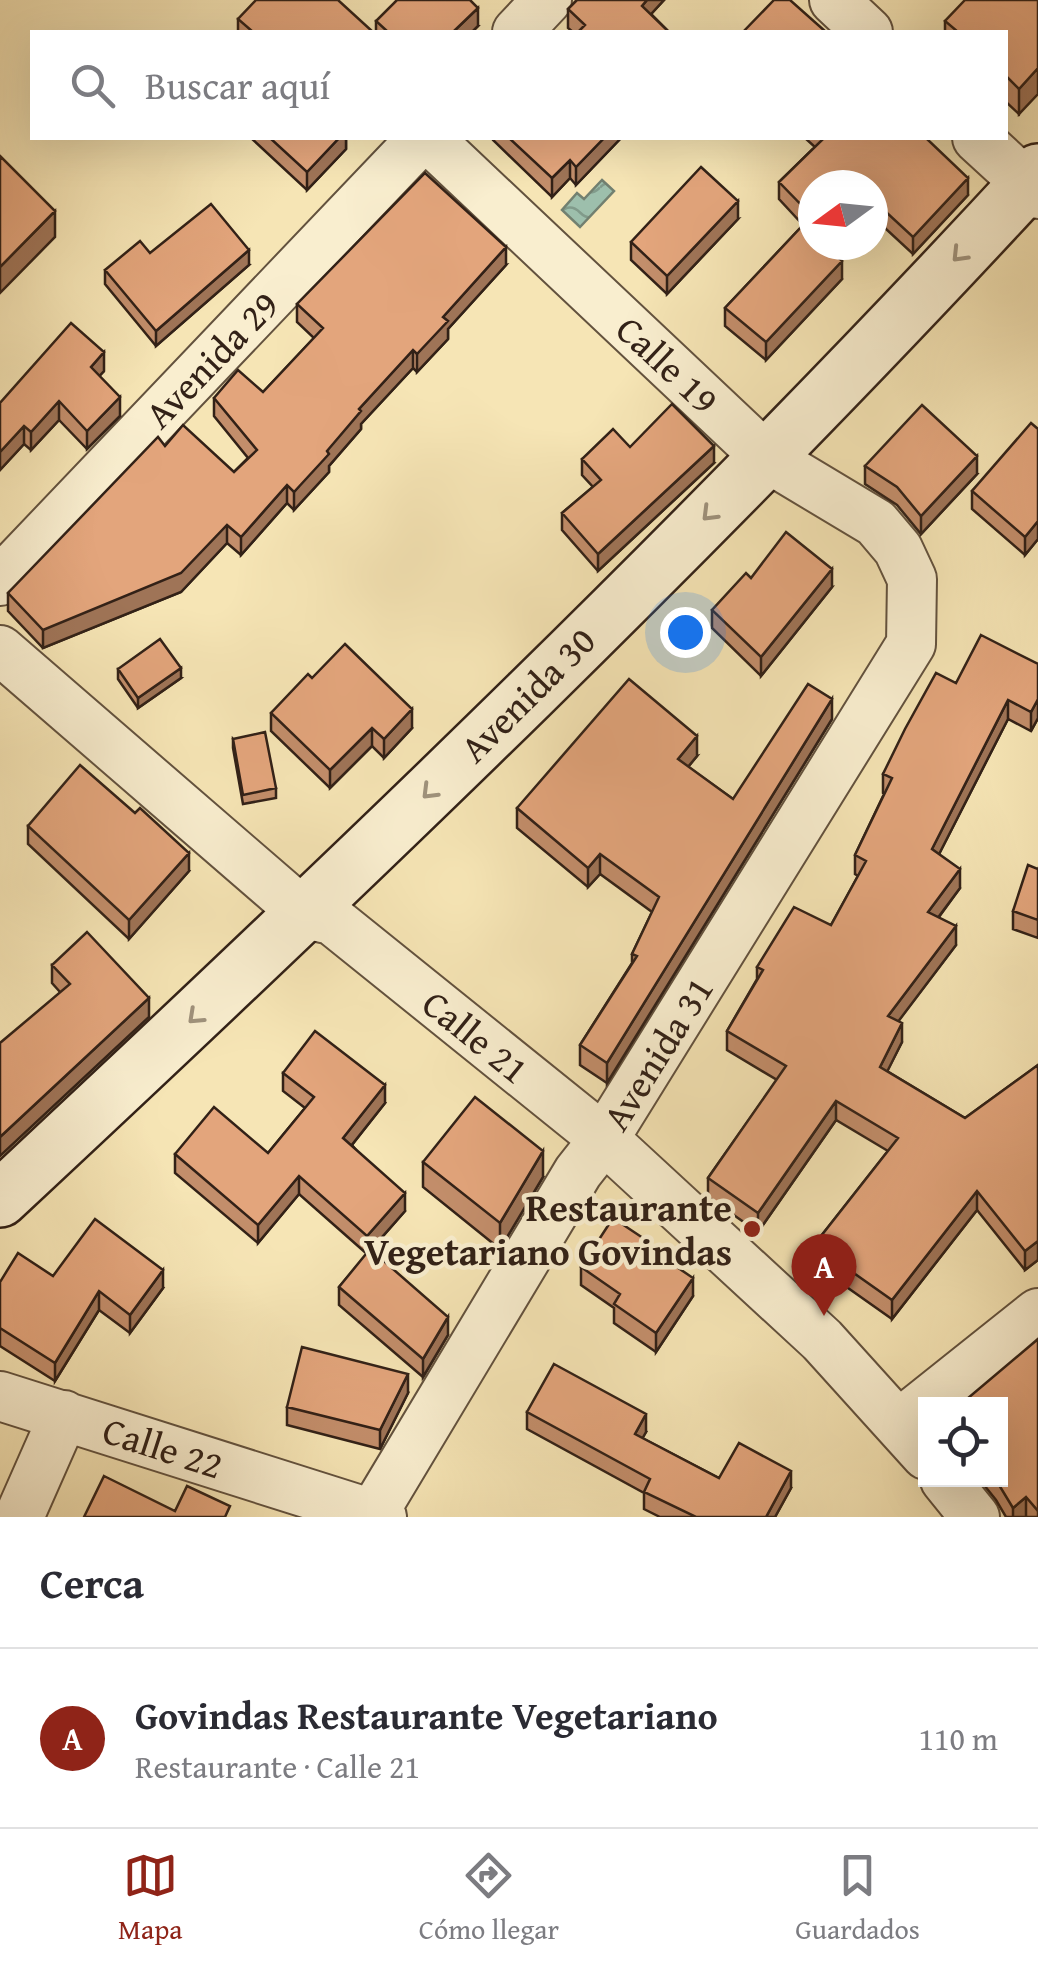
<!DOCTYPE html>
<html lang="es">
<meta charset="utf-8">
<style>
:root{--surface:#fff;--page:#f7f7f7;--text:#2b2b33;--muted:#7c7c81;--line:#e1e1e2;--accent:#8f2418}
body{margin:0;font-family:"Gentium Book Plus",serif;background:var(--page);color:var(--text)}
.controls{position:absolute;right:30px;bottom:30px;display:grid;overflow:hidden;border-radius:0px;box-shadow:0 10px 40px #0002}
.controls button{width:90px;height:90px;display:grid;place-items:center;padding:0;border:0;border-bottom:2px solid var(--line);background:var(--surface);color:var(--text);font:50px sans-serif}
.compass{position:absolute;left:798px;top:170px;width:90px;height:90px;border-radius:50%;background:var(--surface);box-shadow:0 10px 40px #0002;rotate:255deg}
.you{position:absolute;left:685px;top:632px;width:35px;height:35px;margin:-25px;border:8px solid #fff;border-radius:50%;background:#1a73e8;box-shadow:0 0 0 15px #1a73e833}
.badge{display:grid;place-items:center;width:65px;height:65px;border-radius:50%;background:var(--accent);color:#fff;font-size:32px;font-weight:700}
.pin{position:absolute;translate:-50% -82px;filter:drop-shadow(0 2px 5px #0008)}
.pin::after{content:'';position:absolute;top:52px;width:35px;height:30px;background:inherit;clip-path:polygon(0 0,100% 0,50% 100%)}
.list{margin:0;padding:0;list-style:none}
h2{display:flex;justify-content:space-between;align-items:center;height:130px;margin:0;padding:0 40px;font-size:42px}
h2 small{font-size:32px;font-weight:400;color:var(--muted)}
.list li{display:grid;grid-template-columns:65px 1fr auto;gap:30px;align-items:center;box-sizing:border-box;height:180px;padding:0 40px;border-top:2px solid var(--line)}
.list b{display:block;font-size:38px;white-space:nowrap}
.list p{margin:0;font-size:32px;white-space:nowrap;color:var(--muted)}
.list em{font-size:32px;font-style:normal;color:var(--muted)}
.icon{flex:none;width:55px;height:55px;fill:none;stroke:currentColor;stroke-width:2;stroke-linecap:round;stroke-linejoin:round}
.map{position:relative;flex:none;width:1038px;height:1517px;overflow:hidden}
.search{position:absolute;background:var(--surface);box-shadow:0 10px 40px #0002;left:30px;right:30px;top:30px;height:110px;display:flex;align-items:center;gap:25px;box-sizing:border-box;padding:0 35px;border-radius:0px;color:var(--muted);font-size:38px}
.sheet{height:310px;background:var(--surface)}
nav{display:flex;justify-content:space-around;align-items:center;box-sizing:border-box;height:140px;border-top:2px solid var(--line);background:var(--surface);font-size:28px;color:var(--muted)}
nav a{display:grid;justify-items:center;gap:5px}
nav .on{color:var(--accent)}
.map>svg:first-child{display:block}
.water{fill:url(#water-waves);stroke:#728070;stroke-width:2.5}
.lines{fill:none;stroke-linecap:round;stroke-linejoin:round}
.street-casing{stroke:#63523e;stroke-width:52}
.secondary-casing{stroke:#322117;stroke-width:60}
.street{stroke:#f9eecf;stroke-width:48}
.secondary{stroke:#f9eecf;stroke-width:55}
.wall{fill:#c38e6b;stroke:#322117;stroke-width:2.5}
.shaded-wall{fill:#9f7457;stroke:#322117;stroke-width:2.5}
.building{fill:#e3a57c;stroke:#322117;stroke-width:2.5}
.oneway{stroke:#9f927c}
.poi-dot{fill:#8f2418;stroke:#f9eecf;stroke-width:4}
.labels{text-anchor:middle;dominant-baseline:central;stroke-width:9;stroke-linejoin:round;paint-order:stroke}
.street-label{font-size:38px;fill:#322117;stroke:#f9eecf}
.poi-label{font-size:38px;font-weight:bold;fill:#322117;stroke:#f9eecf;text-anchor:end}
</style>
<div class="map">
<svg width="1038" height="1517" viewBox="0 0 1038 1517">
<defs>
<pattern id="water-waves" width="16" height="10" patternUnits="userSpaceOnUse" patternTransform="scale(2.5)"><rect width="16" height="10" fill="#9dbfac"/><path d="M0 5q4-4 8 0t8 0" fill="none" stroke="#819b8b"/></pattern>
</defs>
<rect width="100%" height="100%" fill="#f6e5b5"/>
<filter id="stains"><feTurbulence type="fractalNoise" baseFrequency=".002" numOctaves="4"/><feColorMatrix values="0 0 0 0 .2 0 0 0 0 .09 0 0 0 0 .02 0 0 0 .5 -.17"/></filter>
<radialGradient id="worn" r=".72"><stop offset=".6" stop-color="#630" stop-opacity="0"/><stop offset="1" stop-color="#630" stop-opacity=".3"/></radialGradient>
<!-- water -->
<path class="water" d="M602 180 614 191 580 227 562 210 577 193 584 199Z"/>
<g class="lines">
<!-- street casing -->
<g class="street-casing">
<path id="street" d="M834 0 868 32
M517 32 547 0
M977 138 1038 194
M0 581 422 138
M0 650 305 914 332 920 604 1139 822 1340 926 1455
M0 1396 382 1517
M900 1423 1038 1313
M945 1480 975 1517
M19 1517 64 1415
M371 1517 578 1172 604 1139 911 644 912 579 898 549 876 523 766 457 428 138"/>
</g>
<!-- secondary casing -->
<g class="secondary-casing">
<path id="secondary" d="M0 1199C356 867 708 530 1038 172"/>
</g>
<!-- street -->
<use href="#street" class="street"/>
<!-- secondary -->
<use href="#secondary" class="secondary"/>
</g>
<!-- wall -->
<path class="wall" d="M577 0H664L651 14 669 32H573L568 28V9Z
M1038 0 1019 114 1006 102V32H945V21Z
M238 19 373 32H238Z
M376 21 478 26 472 32H376Z
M251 138H346V149L307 190Z
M493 138H621L576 185 570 178 552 197 493 140Z
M805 138H926L968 195 913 254 873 217V185H813V245L842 279 766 360 725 326V308L803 225 779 199V182L815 147Z
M738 219 667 294 631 260V242Z
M150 253 249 265 156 346 105 284V270Z
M506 265 448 329V339L417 372 413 368 361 424V429L329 466V472L294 510 287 503 241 555 227 543 181 592 43 648 8 611V593L165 446 234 472 248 458 214 416V398L263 392 314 338 297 322V304Z
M104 371 99 376 120 416 87 449 59 420 31 450 24 444 0 470V403Z
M1038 429V539L1025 555 972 509V491Z
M630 447 714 463 598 571 562 530V513L593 487 582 475V459Z
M865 466 977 474 921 534 897 505 865 484Z
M832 587 761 676 712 628V610Z
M1038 664V718L1031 731 1008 719 939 854 960 888 939 917 956 945 898 1021 902 1042 887 1071 965 1118 1038 1065V1260L1025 1270 977 1210 892 1319 814 1264V1245L888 1151 836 1120 758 1232 708 1197V1178L777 1080 727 1050V1031L757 979V967L831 925 858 876 855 874V855L884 794 883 793V774L956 683Z
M118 669 181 678 138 708 118 679Z
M312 678 412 728 384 758 372 746 330 788 271 731V713Z
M832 719 607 1083 580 1065V1045L632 963V954L652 912 600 874 588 887 517 828V808L697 756 688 767 733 799Z
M233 739 276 788V798L243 804 233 748Z
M28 826 189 871 129 939 28 844Z
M1038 869V938L1013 929V911Z
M52 965 149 1017 60 992 52 983Z
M283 1073 385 1103 352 1145 405 1211 371 1250 448 1335 423 1377 339 1305V1287L367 1254 299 1194 258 1243 175 1173V1154L268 1153 305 1108 283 1091Z
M423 1162 543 1177 500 1249 423 1187Z
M646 1246 693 1296 656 1352 614 1323V1308L581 1285V1267Z
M53 1276 163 1288 130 1333 99 1310 55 1381 0 1346V1282Z
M1038 1339V1517H1006L996 1500 980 1480H1000Z
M408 1393 380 1449 287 1425V1407Z
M527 1412 646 1432 642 1438 719 1478 791 1488 775 1517H660L644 1509V1493L527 1429Z"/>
<!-- shaded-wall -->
<path class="shaded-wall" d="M647 0H664L642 24V6Z
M478 8V26L472 32H453Z
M1038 68V94L1019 114V89Z
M339 138H346V149L307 190V172Z
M604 138H621L576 185V167Z
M570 160V178L552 197V178Z
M968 178V195L913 254V237Z
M738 201V219L667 294V276Z
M55 211V237L0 293V267Z
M506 247V265L448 329V339L417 372V354L443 317Z
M249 250V265L156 346V331Z
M842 261V279L766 360V342Z
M413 350V368L361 424V429L329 466V472L294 510V492L359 409Z
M104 352V371L91 385V367Z
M120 397V416L87 449V431Z
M59 401V420L31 450V432Z
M24 426V444L0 470V452Z
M714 446V463L598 571V554Z
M977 456V474L921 534V516Z
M287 485V503L241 555V537Z
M1038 521V539L1025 555V537Z
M227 525V543L181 592 43 648V630Z
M832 569V587L761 676V657Z
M181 668V678L138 708V698Z
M832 699V719L607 1083V1063Z
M1038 699V718L1031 731V712Z
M1008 700V719L932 868V849Z
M412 709V728L384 758V739Z
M372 728V746L330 788V770Z
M697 736V756L678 779V759Z
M189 853V871L129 939V920Z
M600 854V874L588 887V868Z
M960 869V888L928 931V912Z
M956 926V945L888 1035V1016Z
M149 998V1017L0 1156V1137Z
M902 1023V1042L880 1086V1067Z
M385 1085V1103L343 1156V1138Z
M836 1101V1120L758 1232V1213Z
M543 1151V1177L500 1249V1223Z
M299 1176V1194L258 1243V1225Z
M977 1191V1210L892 1319V1300Z
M405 1193V1211L367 1254V1236Z
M1038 1241V1260L1025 1270V1251Z
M163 1270V1288L130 1333V1315Z
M693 1278V1296L656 1352V1333Z
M99 1291V1310L55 1381V1363Z
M448 1317V1335L423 1377V1359Z
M408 1374V1393L380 1449V1430Z
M646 1414V1432L635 1452V1434Z
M791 1471V1488L775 1517H766Z
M1026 1497V1517H1013V1508Z"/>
<!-- building -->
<path class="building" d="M256 0H338L373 32H253L238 19Z
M397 0H470L478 8 453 32H388L376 21Z
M577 0H647L642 6 669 32H578L585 25 568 9Z
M774 0H790L826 32H743Z
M965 0H1038V68L1019 89 1006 76V32H958L945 21Z
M270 138H339L307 172Z
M509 138H604L576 167 570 160 552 178Z
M824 138H926L968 178 913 237 873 200V185H857L854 182 850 185H813V217L779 182Z
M0 156 55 211 0 267Z
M701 167 738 201 667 276 631 242Z
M425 173 506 247 443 317 448 321 417 354 413 350 359 409 361 411 327 451 329 454 294 492 287 485 241 537 227 525 181 573 43 630 8 593 158 437 165 446 183 425 234 472 257 450 214 398 238 370 263 392 323 328 297 304Z
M211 204 249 250 156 331 105 270 140 241 150 253Z
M804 224 813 233V245H826L842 261 766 342 725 308Z
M71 323 104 352 91 367 120 397 87 431 59 401 31 432 24 426 0 452V403Z
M672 404 714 446 598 554 562 513 601 480 582 459 613 429 630 447Z
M922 405 977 456 921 516 897 487 865 466Z
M1031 423 1038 429V521L1025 537 972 491Z
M786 532 832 569 761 657 712 610 746 573 751 578Z
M981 635 1038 664V699L1031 712 1008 700 932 849 960 869 928 912 956 926 888 1016 902 1023 880 1067 965 1118 1038 1065V1241L1025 1251 977 1191 892 1300 814 1245 898 1138 836 1101 758 1213 708 1178 786 1066 727 1031 763 970 757 967 794 907 831 925 866 861 855 855 892 778 883 774 905 729 936 673 956 683Z
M160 639 181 668 138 698 118 669Z
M345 644 412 709 384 739 372 728 330 770 271 713 308 674 312 678Z
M629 679 697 736 678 759 733 799 808 684 832 699 607 1063 580 1045 637 956 632 954 659 897 600 854 588 868 517 808Z
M265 732 276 788 243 795 233 739Z
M80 765 135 813 140 808 189 853 129 920 28 826Z
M1028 865 1038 869V920L1013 911Z
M87 932 149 998 0 1137V1043L70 984 52 965Z
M315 1031 385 1085 343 1138 405 1193 367 1236 299 1176 258 1225 175 1154 214 1107 268 1153 314 1097 283 1073Z
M475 1097 543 1151 500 1223 423 1162Z
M613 1218 646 1240 643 1244 693 1278 656 1333 614 1304 620 1294 581 1267Z
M95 1219 163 1270 130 1315 99 1291 55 1363 0 1328V1282L18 1253 53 1276Z
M370 1249 448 1317 423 1359 339 1287Z
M1038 1339V1511L1026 1497 1013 1508 996 1480H1000V1404H961Z
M302 1347 408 1374 380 1430 287 1407Z
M554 1364 646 1414 635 1434 719 1478 739 1443 791 1471 766 1517H696L644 1492 650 1479 527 1412Z
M104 1476 175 1511 187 1486 230 1506 225 1517H84Z"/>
<!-- one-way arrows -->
<defs><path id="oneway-chevron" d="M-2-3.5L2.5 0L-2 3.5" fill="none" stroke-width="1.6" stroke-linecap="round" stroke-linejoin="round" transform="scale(2.5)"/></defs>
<g class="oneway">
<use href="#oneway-chevron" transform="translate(959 255) rotate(134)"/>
<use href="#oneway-chevron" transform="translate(709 514) rotate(135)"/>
<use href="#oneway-chevron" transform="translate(429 792) rotate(135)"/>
<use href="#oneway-chevron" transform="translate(195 1017) rotate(137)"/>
</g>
<!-- markers -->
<circle class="poi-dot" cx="752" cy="1229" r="10"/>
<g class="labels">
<!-- street labels -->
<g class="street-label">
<text transform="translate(211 359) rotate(-46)">Avenida 29</text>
<text transform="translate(668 364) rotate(43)">Calle 19</text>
<text transform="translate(527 694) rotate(-45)">Avenida 30</text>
<text transform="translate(476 1036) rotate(39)">Calle 21</text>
<text transform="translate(657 1053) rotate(-58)">Avenida 31</text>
<text transform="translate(163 1447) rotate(18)">Calle 22</text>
</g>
<!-- poi labels -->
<g class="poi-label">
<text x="732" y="1207">Restaurante<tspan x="732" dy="44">Vegetariano Govindas</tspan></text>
</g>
</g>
<rect width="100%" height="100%" filter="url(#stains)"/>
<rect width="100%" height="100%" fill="url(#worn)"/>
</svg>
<div class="controls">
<button><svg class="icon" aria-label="locate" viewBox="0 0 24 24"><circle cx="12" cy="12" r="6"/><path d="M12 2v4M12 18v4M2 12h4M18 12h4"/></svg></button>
</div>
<svg class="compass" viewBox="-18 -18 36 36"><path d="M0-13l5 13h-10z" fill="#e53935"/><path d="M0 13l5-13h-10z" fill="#7c7c81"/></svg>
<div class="you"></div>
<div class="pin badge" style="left:824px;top:1316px">A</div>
<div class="search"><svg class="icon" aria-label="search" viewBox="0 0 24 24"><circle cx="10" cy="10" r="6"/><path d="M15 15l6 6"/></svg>Buscar aquí</div>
</div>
<section class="sheet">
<h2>Cerca<small></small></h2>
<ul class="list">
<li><span class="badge">A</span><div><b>Govindas Restaurante Vegetariano</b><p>Restaurante · Calle 21</p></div><em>110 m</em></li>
</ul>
</section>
<nav>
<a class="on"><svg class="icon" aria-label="map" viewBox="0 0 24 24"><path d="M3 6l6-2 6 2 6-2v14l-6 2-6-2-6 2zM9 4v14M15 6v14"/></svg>Mapa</a>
<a><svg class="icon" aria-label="directions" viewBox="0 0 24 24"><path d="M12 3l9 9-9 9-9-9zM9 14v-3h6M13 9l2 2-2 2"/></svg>Cómo llegar</a>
<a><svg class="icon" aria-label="saved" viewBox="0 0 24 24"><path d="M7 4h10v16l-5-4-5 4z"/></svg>Guardados</a>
</nav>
